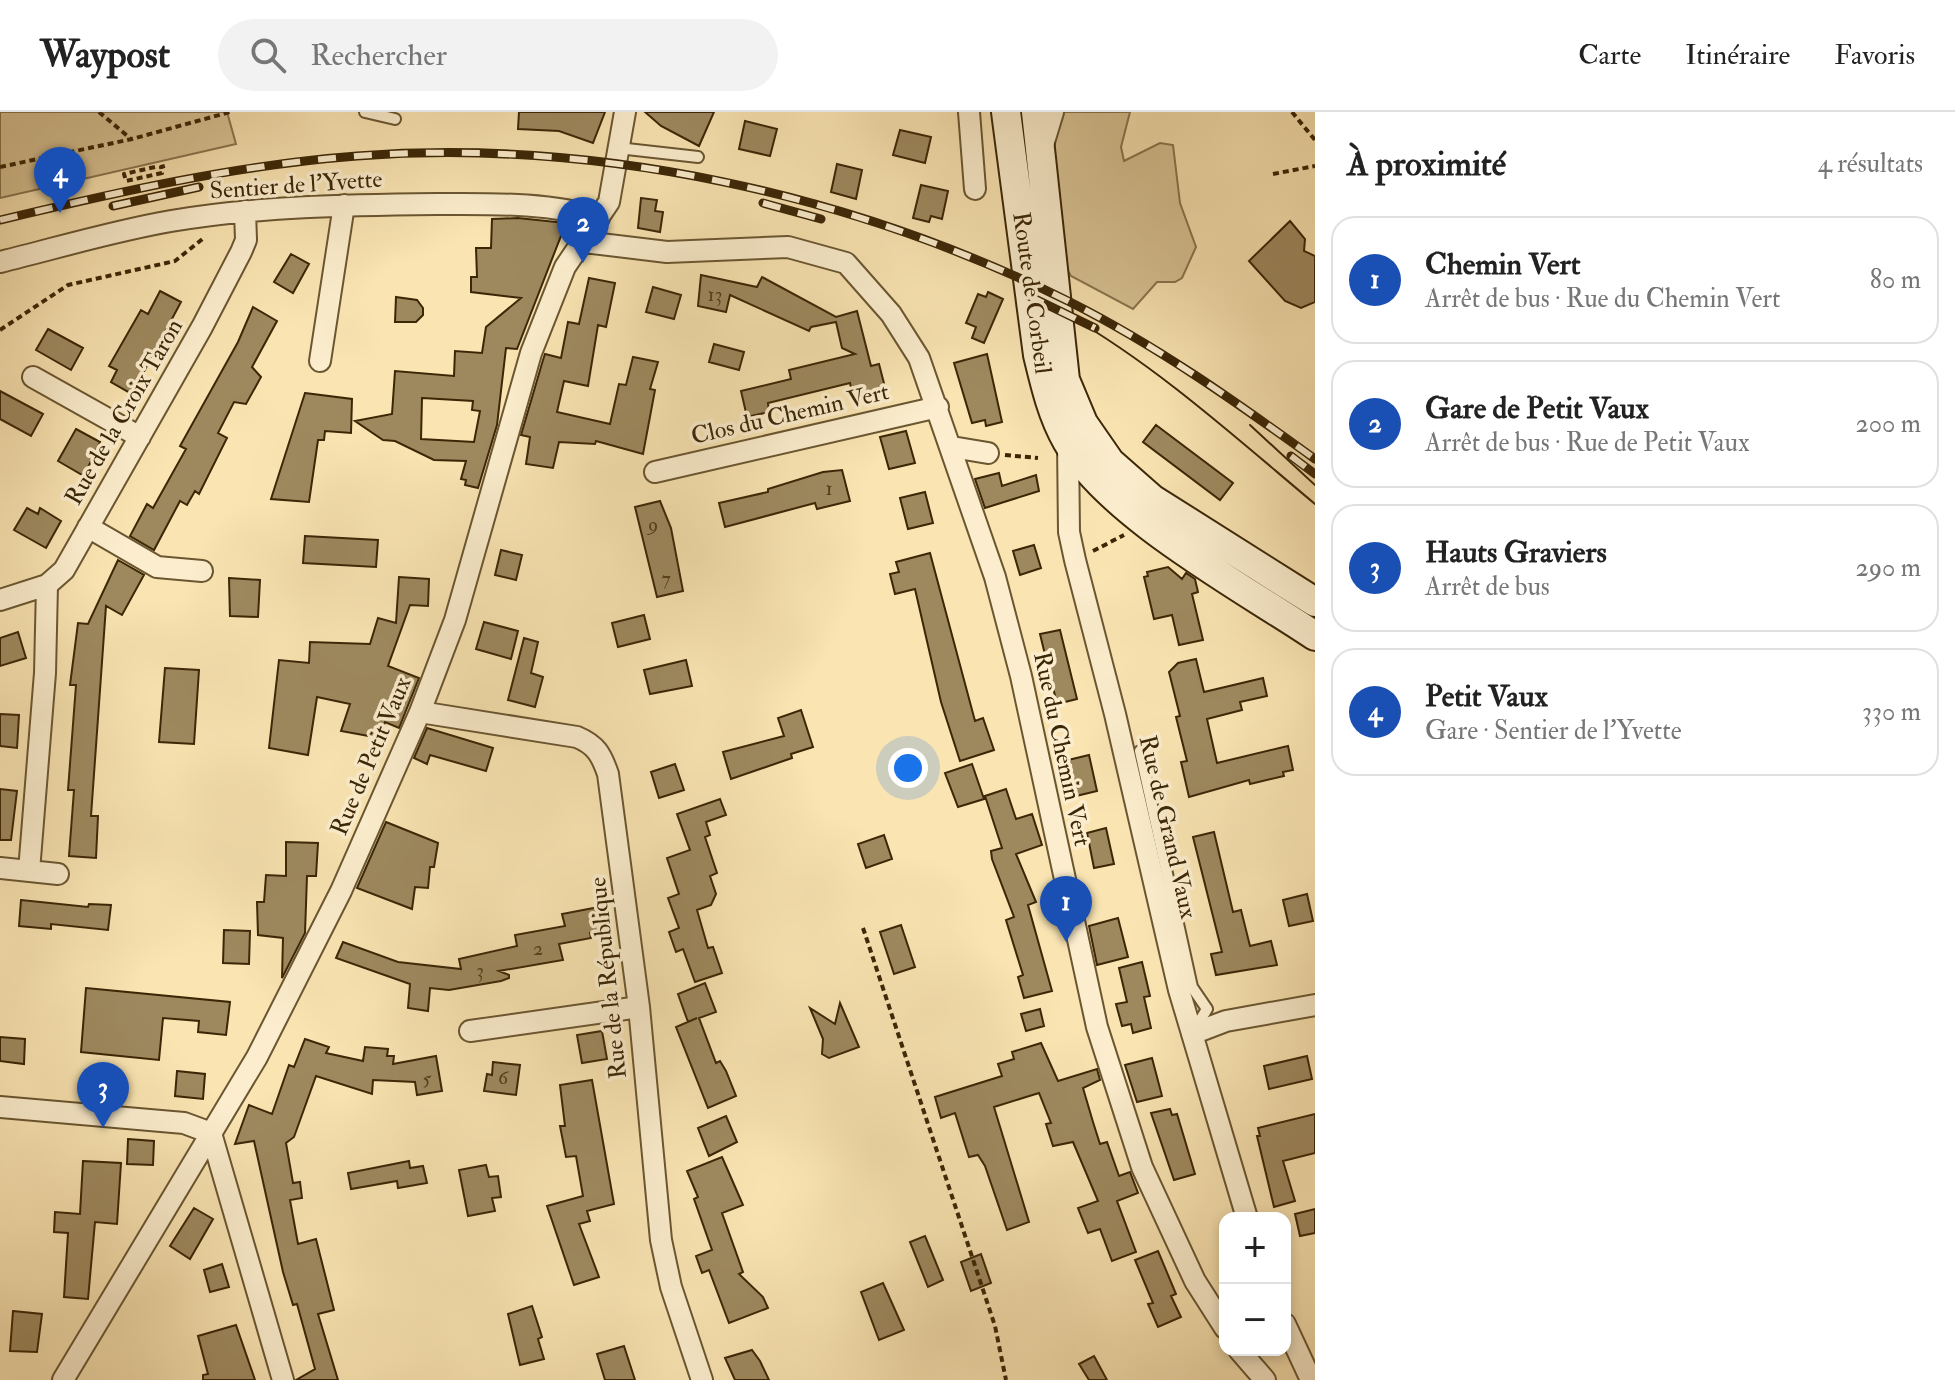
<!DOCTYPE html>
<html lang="fr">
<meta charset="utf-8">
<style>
:root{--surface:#fff;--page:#f2f2f2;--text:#222;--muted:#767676;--line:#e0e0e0;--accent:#b45309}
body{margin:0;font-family:"IM FELL Double Pica",serif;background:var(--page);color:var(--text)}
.controls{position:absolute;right:24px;bottom:24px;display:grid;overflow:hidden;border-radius:16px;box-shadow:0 4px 12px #0003}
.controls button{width:72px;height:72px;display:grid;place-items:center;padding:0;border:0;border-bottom:2px solid var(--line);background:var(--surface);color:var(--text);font:40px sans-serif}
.you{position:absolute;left:908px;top:656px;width:28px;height:28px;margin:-20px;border:6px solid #fff;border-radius:50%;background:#1a73e8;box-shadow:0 0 0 12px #1a73e833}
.badge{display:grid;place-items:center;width:52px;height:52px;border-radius:50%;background:var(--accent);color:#fff;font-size:26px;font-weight:700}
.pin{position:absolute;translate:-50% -66px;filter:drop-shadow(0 2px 4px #0008)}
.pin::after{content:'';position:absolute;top:42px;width:28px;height:24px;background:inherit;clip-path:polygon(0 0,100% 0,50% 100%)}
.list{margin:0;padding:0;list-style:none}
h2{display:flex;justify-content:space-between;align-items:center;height:104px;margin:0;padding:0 32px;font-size:34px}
h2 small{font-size:26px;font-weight:400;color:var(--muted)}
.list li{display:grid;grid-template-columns:52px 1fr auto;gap:24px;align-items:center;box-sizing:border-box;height:128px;margin:0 16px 16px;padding:0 16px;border:2px solid var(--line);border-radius:24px}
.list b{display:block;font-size:30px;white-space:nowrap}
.list p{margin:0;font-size:26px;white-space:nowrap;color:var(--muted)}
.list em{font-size:26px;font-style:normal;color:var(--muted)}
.icon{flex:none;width:44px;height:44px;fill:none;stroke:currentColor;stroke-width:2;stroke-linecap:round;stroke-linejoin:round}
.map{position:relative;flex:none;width:1315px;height:1268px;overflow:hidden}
header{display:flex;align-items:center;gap:48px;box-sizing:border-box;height:112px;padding:0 40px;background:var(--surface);border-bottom:2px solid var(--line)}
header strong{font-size:38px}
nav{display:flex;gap:44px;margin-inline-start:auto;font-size:28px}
.search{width:560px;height:72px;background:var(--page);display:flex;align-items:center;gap:20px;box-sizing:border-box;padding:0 28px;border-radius:44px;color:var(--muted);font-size:30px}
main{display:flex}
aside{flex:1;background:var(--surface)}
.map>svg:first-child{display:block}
.green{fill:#d9c495;stroke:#8a754e;stroke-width:2}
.building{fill:#9e895f;stroke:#3b2606;stroke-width:2;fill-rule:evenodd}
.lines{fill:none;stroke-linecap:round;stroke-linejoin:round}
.service-casing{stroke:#6a5631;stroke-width:14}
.minor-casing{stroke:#6a5631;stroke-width:24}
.secondary-casing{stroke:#3b2606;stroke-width:32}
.path{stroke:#3b2606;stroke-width:4;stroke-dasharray:6 4;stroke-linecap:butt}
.service{stroke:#fbedcd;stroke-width:10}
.minor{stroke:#fbedcd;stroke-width:20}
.secondary{stroke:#fbedcd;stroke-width:28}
.tram{stroke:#3b2606;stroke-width:2}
.rail-casing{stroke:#3b2606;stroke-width:9}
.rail{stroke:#fbedcd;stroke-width:6;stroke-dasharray:18;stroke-linecap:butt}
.labels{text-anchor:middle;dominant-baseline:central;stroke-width:7;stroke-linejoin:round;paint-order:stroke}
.number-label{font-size:20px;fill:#543f1c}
.street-label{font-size:24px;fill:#3b2606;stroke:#fbedcd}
</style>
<header>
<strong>Waypost</strong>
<div class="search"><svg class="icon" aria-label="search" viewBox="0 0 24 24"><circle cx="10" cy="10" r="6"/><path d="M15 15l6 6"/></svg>Rechercher</div>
<nav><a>Carte</a><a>Itinéraire</a><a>Favoris</a></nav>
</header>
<main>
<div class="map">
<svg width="1315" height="1268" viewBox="0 0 1315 1268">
<rect width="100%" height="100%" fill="#f9e4b2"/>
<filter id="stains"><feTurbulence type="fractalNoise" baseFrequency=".0025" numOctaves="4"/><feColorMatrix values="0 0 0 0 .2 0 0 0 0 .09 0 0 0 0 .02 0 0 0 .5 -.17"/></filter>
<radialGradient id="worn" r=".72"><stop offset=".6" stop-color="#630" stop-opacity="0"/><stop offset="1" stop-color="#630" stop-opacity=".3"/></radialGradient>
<!-- green -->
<path class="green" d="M0 0H227L236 32 0 86Z
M1064 0H1130L1121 35 1124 49 1160 31 1173 33 1180 91 1196 135 1182 166 1175 170H1157L1133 197 1071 164 1061 147 1052 38Z"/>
<!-- building -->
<path class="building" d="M519 0H605L593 31 559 19 518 17Z
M645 0H714L699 34 661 14Z
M745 9 777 17 770 44 739 37Z
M900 18 931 25 925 51 893 43Z
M837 52 862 58 856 87 831 80Z
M921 73 948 79 942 107 931 104 929 110 913 106Z
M641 86 657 88 655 99 663 100 660 120 638 116Z
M518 106 566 111 517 237 506 236 497 313 478 376 465 373 466 368 461 367 466 349 434 348 395 329 383 328 355 309 392 302 395 259 454 264 455 239 482 241 486 215 521 186 471 180V165H477L476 136H491L492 107ZM422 286 473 289 472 298 480 299 474 330 421 327Z
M1290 109 1305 127 1304 139 1315 144V190L1301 196 1285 189 1249 149Z
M291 142 309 152 293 181 274 170Z
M701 163 757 175 762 165 836 205 857 199 871 254 879 252 887 283 854 290 850 271 768 291 769 300 747 305 741 279 791 267 789 258 855 242 842 236 836 210 811 215 809 219 730 183 726 200 698 194Z
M589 166 615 171 606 215 598 213 588 274 564 269 557 300 610 312 619 272 626 273 633 245 658 250 650 277 655 278 643 342 596 329 595 332 559 330 553 356 526 352 530 325 521 323 543 248 545 242 561 246 568 210 579 212Z
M653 175 681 183 674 207 646 200Z
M160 179 181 190 132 282 111 270 117 258 109 254 141 198 148 202Z
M988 180 1003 187 984 231 972 226 976 215 966 211 978 182 986 185Z
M396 185 417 188 423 196V203L416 210H395Z
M253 195 277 209 252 255 261 265 246 292 234 290 218 321 227 326 199 382 195 379 187 393 180 389 154 438 130 424 147 392 153 396 186 337 180 334 238 230Z
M48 217 83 236 71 258 36 238Z
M714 232 744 240 739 258 709 250Z
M987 242 1002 310 986 314 985 308 972 311 954 251Z
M0 279 43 302 31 324 0 307Z
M305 281 352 287 351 321 325 319 324 328H318L309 390 271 387Z
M1156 313 1233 371 1220 388 1143 330Z
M76 317 100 330 84 364 58 349Z
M906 319 915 351 889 357 880 325Z
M842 358 850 389 817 397 815 391 725 415 719 391 768 380V377L823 360Z
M999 361 1002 374 1036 363 1039 379 985 396 975 367Z
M925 380 933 411 908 417 900 386Z
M660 389 671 416 683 479 657 485 635 395Z
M27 396 38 402 40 396 61 409 46 436 14 418Z
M305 424 378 428 376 455 303 451Z
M1034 433 1041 456 1020 463 1013 439Z
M501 438 522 443 516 468 495 463Z
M930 441 975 609 983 606 994 638 960 649 941 590 915 477 895 482 890 462 899 460 896 450Z
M118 448 144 463 122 503 106 494 91 704H98L96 746 69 744 74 678H68L76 573H70L78 511 88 512Z
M1168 455 1182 467 1186 461 1195 467 1198 480 1192 482 1203 528 1179 533 1172 503 1154 507 1144 465 1148 464 1147 460Z
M399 465 429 467 428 494 410 493 388 554 419 566 399 616 385 610 380 626 341 619 350 592 317 585 308 643 269 636 279 548 309 551 310 530 370 532 378 506 396 511Z
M229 466 260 468 258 505 230 504Z
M644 503 650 527 618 535 612 511Z
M484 510 518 519 511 547 476 537Z
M1060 518 1077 587 1057 592 1040 522Z
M18 520 26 546 0 554V526Z
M524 526 538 530 531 561 543 565 535 595 508 588Z
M1196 547 1204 580 1263 566 1267 584 1240 590 1242 598 1207 607 1217 651 1288 634 1293 658 1283 660 1284 664 1250 672 1249 668 1189 685 1181 650 1187 649 1176 605 1180 604 1169 560 1178 551Z
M686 548 692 574 650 582 644 558Z
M165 556 199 558 194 632 159 630Z
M801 598 813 635 791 642 792 646 731 667 723 640 784 624 778 606Z
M0 602 19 603 17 636 0 634Z
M427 616 493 636 486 659 430 643 427 652 414 646Z
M1089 643 1097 679 1072 685 1064 649Z
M675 652 684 678 659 686 651 660Z
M972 652 984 687 958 695 945 661Z
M0 677 17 679 11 728H0Z
M1006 677 1016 707 1032 702 1042 733 1016 742 1036 790 1028 793 1052 879 1024 886 1018 865 1023 863 1006 808 1014 805 992 747 991 739 1002 736 985 684Z
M720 687 726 703 706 710 710 723 705 725 717 761 710 764 716 782 711 793 697 798 708 836 713 835 722 861 695 870 683 837 676 840 669 820 679 816 668 786 679 782 667 746 690 738 677 702Z
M386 710 438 731 434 755H430L428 776 415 775 412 797 357 776Z
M1106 716 1114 752 1094 756 1087 721Z
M1214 720 1233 800 1241 798 1250 834 1271 829 1277 853 1216 863 1211 842 1222 840 1193 725Z
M884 723 892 747 866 756 858 732Z
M286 730 318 731 316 764H307L305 821 282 866 283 826 258 823 257 790H264L266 763 286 764Z
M1307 782 1313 809 1289 814 1283 788Z
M21 788 88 795 89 792 111 793 108 818 51 812V817L19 814Z
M599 795 603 818 590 821 591 826 559 832 563 848 499 859 509 863V866L501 869 449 878 430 876 428 899 408 896 410 872 336 846 343 830 398 850 461 857 459 847 517 834 515 823 565 814 562 802Z
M1118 806 1128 845 1097 853 1089 814Z
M901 813 915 855 894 862 880 820Z
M224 818 250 819 249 852 223 851Z
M1142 850 1150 884 1144 885 1151 916 1133 921 1131 912 1122 914 1116 892 1127 890 1119 856Z
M705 871 716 900 699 906 716 951 720 949 726 959 736 984 708 996 676 915 697 906 688 910 678 882Z
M86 876 230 890 226 923 198 920 199 909 163 906 159 948 81 940Z
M840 891 859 935 829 946 822 942 823 927 810 896 835 912Z
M1040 897 1044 914 1026 919 1021 902Z
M602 919 607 947 582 951 577 923Z
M0 925 25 927 24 952 0 949Z
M305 927 329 935 326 941 363 949 365 935 388 937 387 944H394L393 952 436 944 442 979 417 983 415 970 373 968 372 982 316 964 294 1025 286 1031 293 1071 300 1070 302 1086 290 1088 298 1132 316 1127 334 1198 318 1202 338 1268H296L315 1257 297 1192 293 1193 283 1160 254 1029 235 1032 249 993 272 1002 289 953 294 955Z
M1041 931 1058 969 1097 957 1100 968 1083 976 1093 1010 1100 1032 1107 1030 1119 1064 1130 1060 1138 1081 1117 1089 1136 1140 1112 1149 1100 1117 1088 1121 1078 1096 1098 1089 1073 1030 1053 1034 1046 1012 1051 1011 1039 981 994 995 1029 1110 1007 1118 985 1054 978 1043 969 1045 955 1001 941 1006 935 985 1002 964 998 952 1014 947 1012 940Z
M1307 944 1312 967 1269 977 1264 954Z
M1152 946 1162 984 1137 990 1125 953Z
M493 950 520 953 516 983 484 979 487 962 492 963Z
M177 959 205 962 203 987 175 984Z
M592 968 614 1092 587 1099 590 1109 579 1112 599 1165 574 1173 547 1094 583 1084 576 1044 566 1045 560 1014H565L560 973Z
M1170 997 1172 1003 1177 1002 1195 1062 1174 1068 1151 1001Z
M1315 1002V1041L1283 1049 1295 1089 1274 1095 1257 1024H1260L1258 1016Z
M726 1004 737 1030 709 1044 698 1016Z
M128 1027 154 1029 153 1053 127 1052Z
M722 1045 743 1093 722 1101 743 1160 739 1162 763 1185 768 1196 729 1211 709 1158 702 1161 696 1144 712 1138 694 1087 698 1085 687 1059Z
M83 1049 121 1051 117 1112 95 1110 88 1187 64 1185 68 1121 54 1120 55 1100 80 1102Z
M409 1049 410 1056 423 1054 427 1071 398 1076 397 1069 351 1077 348 1061Z
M486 1053 489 1065 498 1064 501 1085 492 1086 495 1099 468 1104 459 1058Z
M194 1096 213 1107 190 1147 170 1134Z
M1315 1097V1121L1300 1124 1295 1102Z
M925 1124 943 1168 928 1175 910 1130Z
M1158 1139 1176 1182 1171 1184 1181 1205 1158 1215 1148 1192 1153 1191 1135 1148Z
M981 1142 991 1171 971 1179 961 1150Z
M222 1152 229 1175 210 1180 204 1158Z
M883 1171 904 1218 879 1228 861 1180Z
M532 1194 542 1225 538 1227 544 1247 520 1253 508 1202Z
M13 1199 42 1202 37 1240 10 1239Z
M236 1213 255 1268H203V1263L208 1262 198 1224Z
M624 1234 635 1268H605L597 1242Z
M752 1238 760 1249 769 1268H735L725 1246Z
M1094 1244 1107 1268H1089L1079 1252Z"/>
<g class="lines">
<!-- service casing -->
<g class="service-casing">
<path id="service" d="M365 0 395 7
M618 36 698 45
M1140 639 1192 875 1207 897 1193 920"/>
</g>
<!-- minor casing -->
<g class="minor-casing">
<path id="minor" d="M969 0 975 77
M1043 33 1053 0
M584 130 667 140 788 135 846 151 891 202 919 246 995 465 1021 564 1097 915 1142 1055 1195 1169 1225 1216
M0 150C57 136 113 119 171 109 259 94 348 93 437 92 489 92 549 90 599 106
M320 249 344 93
M33 265 140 325
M1068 330 1069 420 1075 448 1115 602 1179 878 1247 1106
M952 335 988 341
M655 360 938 295
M88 415 157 455 202 459
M0 488 47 473 64 458 202 215 241 140 246 128 245 99
M420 600 577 625C596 633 601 642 608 662L639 895 661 1128 671 1175 702 1268
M0 756 58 762
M29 759 45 561 47 473
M470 919 639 895
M1192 922 1226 909 1315 893
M0 995 184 1011 211 1021
M211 1021 283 1268
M1285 1212 1311 1268
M1239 1238 1265 1268
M63 1268 257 945 341 779 420 600 455 508 531 241 565 155 609 90 625 0"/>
</g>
<!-- secondary casing -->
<g class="secondary-casing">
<path id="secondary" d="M1006 0 1038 243C1045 272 1052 303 1067 329 1110 404 1242 475 1315 524
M1036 0 1065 268 1083 311 1110 350 1152 387 1315 490"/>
</g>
<!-- path -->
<path class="path" d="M99 0 131 27
M1292 0 1315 28
M0 55 132 27 230 0
M155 55 124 62 126 69 162 61 161 55 168 53
M1273 62 1315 54
M0 218 68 173 175 149 205 125
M1005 343 1038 346
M1093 439 1124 423
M863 816 995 1214 1006 1268"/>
<!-- service -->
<use href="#service" class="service"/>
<!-- minor -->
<use href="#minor" class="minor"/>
<!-- secondary -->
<use href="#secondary" class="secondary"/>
<!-- tram -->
<path class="tram" d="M1068 203C1158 255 1235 325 1315 392
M1250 313 1315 373"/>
<!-- rail casing -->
<g class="rail-casing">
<path id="rail" d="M763 91 821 107
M113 94 199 75
M0 108C118 80 236 53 357 44 599 26 852 82 1068 189 1156 233 1236 290 1315 347
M1027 183 1095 216
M1291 344 1315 362"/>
</g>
<!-- rail -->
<use href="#rail" class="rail"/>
</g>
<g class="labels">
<!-- number labels -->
<g class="number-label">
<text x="715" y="182">13</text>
<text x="829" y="376">1</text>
<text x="653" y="412">9</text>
<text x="666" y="466">7</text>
<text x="538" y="836">2</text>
<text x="480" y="858">3</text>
<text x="503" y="965">6</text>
<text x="427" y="966">5</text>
</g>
<!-- street labels -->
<g class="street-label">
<text transform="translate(296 73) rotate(-4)">Sentier de l'Yvette</text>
<text transform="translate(1032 181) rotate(82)">Route de Corbeil</text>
<text transform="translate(124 300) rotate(-60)">Rue de la Croix Taron</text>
<text transform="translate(790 302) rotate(-13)">Clos du Chemin Vert</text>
<text transform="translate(1062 637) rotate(78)">Rue du Chemin Vert</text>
<text transform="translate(371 644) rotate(-67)">Rue de Petit Vaux</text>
<text transform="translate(1168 715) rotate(77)">Rue de Grand Vaux</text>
<text transform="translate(608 866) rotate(-96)">Rue de la République</text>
</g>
</g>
<rect width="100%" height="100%" filter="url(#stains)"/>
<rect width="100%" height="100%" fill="url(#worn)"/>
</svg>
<div class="controls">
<button>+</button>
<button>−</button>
</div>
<div class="you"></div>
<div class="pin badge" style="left:1066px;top:830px;background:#1a4fb4">1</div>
<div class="pin badge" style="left:583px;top:151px;background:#1a4fb4">2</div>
<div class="pin badge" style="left:103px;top:1016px;background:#1a4fb4">3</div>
<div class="pin badge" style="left:60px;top:101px;background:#1a4fb4">4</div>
</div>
<aside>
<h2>À proximité<small>4 résultats</small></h2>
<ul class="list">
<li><span class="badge" style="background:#1a4fb4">1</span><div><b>Chemin Vert</b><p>Arrêt de bus · Rue du Chemin Vert</p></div><em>80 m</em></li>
<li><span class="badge" style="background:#1a4fb4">2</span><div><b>Gare de Petit Vaux</b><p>Arrêt de bus · Rue de Petit Vaux</p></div><em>200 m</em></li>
<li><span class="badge" style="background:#1a4fb4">3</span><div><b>Hauts Graviers</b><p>Arrêt de bus</p></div><em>290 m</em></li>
<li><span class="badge" style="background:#1a4fb4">4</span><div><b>Petit Vaux</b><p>Gare · Sentier de l'Yvette</p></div><em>330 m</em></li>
</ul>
</aside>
</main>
